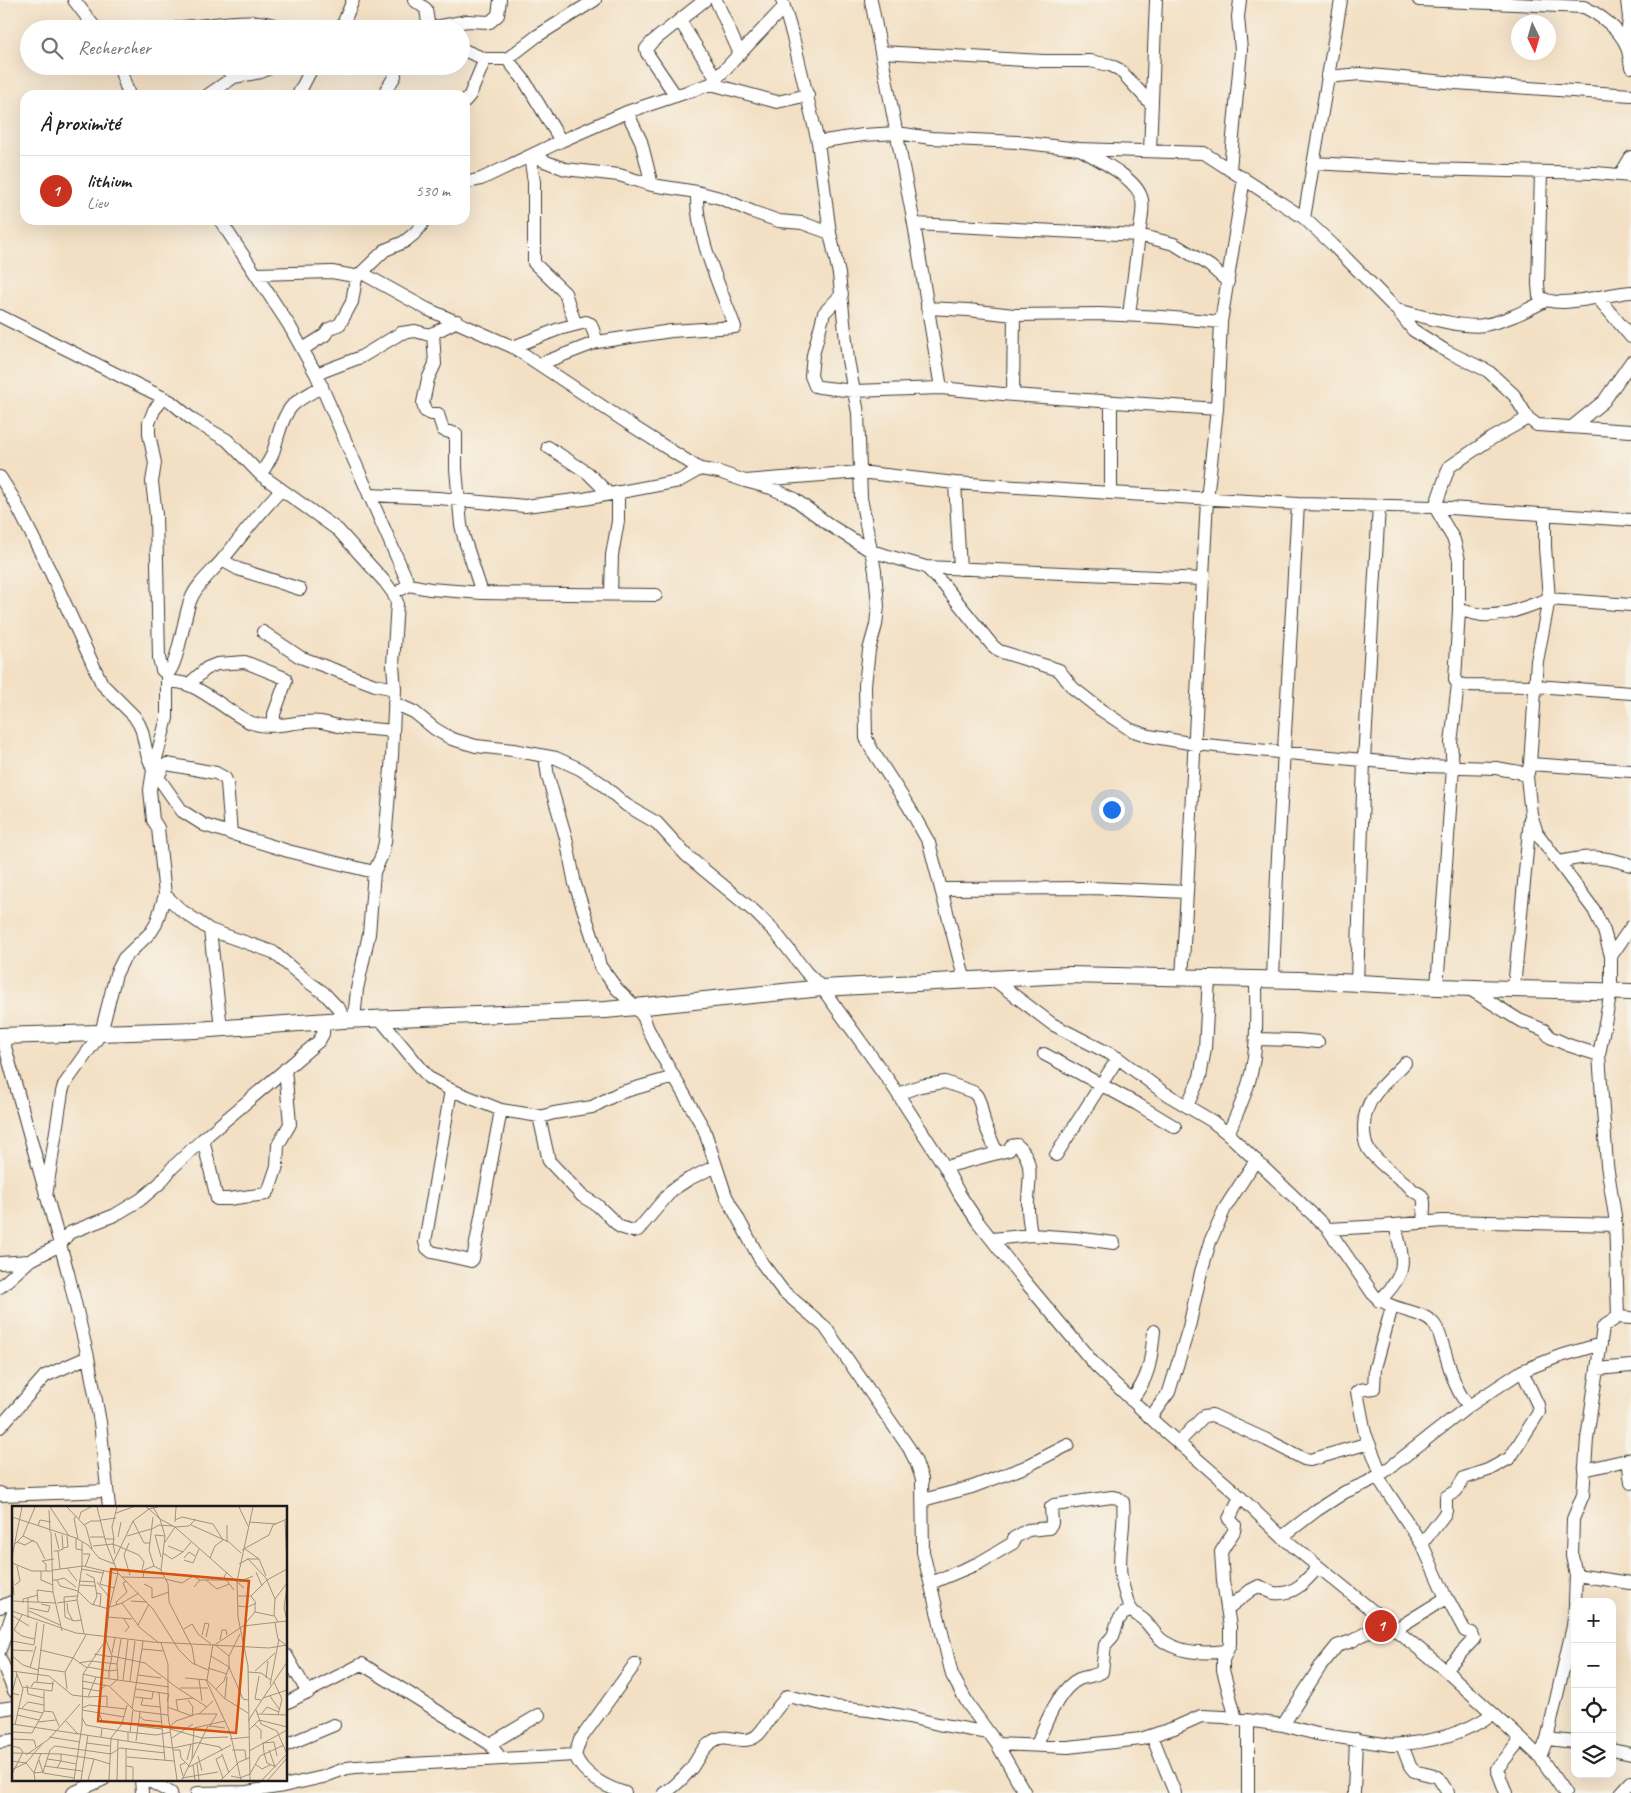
<!DOCTYPE html>
<html lang="fr">
<meta charset="utf-8">
<style>
:root{--surface:#fff;--page:#f6f6f6;--text:#202124;--muted:#757577;--line:#e0e0e0;--accent:#c8321e}
body{margin:0;font-family:Caveat,sans-serif;background:var(--page);color:var(--text)}
.controls{position:absolute;right:15px;bottom:15px;display:grid;overflow:hidden;border-radius:10px;box-shadow:0 5px 20px #0002}
.controls button{width:45px;height:45px;display:grid;place-items:center;padding:0;border:0;border-bottom:1px solid var(--line);background:var(--surface);color:var(--text);font:25px sans-serif}
.compass{position:absolute;left:1511px;top:15px;width:45px;height:45px;border-radius:50%;background:var(--surface);box-shadow:0 5px 20px #0002;rotate:175deg}
.you{position:absolute;left:1111px;top:809px;width:18px;height:18px;margin:-12px;border:4px solid #fff;border-radius:50%;background:#1a73e8;box-shadow:0 0 0 8px #1a73e833}
.badge{display:grid;place-items:center;width:32px;height:32px;border-radius:50%;background:var(--accent);color:#fff;font-size:16px;font-weight:700}
.pin{position:absolute;translate:-50% -50%;border:2px solid #fff;box-shadow:0 1px 5px #0006}
.list{margin:0;padding:0;list-style:none}
h2{display:flex;justify-content:space-between;align-items:center;height:65px;margin:0;padding:0 20px;font-size:21px}
h2 small{font-size:16px;font-weight:400;color:var(--muted)}
.list li{display:grid;grid-template-columns:32px 1fr auto;gap:15px;align-items:center;box-sizing:border-box;height:70px;padding:0 20px;border-top:1px solid var(--line)}
.list b{display:block;font-size:19px;white-space:nowrap}
.list p{margin:0;font-size:16px;white-space:nowrap;color:var(--muted)}
.list em{font-size:16px;font-style:normal;color:var(--muted)}
.icon{flex:none;width:28px;height:28px;fill:none;stroke:currentColor;stroke-width:2;stroke-linecap:round;stroke-linejoin:round}
.map{position:relative;flex:none;width:1631px;height:1793px;overflow:hidden}
.search{position:absolute;background:var(--surface);box-shadow:0 5px 20px #0002;left:20px;top:20px;width:450px;height:55px;display:flex;align-items:center;gap:12px;box-sizing:border-box;padding:0 18px;border-radius:28px;color:var(--muted);font-size:19px}
.panel{position:absolute;background:var(--surface);box-shadow:0 5px 20px #0002;left:20px;top:90px;width:450px;height:135px;border-radius:15px}
.map>svg:first-child{display:block}
.lines{fill:none;stroke-linecap:round;stroke-linejoin:round}
.minor-casing{stroke:#3c3935;stroke-width:14}
.tertiary-casing{stroke:#3c3935;stroke-width:18}
.minor{stroke:#fff;stroke-width:12}
.tertiary{stroke:#fff;stroke-width:16}
.inset-road{fill:none;stroke:#9d9281;stroke-width:1}
.view{fill:#d4530e;fill-opacity:0.15;stroke:#d4530e;stroke-width:2.5}
.inset-edge{fill:none;stroke:#1c1c1c;stroke-width:2.5}
</style>
<div class="map">
<svg width="1631" height="1793" viewBox="0 0 1631 1793">
<rect width="100%" height="100%" fill="#f7f3e8"/>
<filter id="ink" filterUnits="userSpaceOnUse"><feTurbulence type="fractalNoise" baseFrequency=".02" numOctaves="2"/><feDisplacementMap in="SourceGraphic" scale="10" xChannelSelector="R" yChannelSelector="G"/><feConvolveMatrix kernelMatrix="1 2 1 2 8 2 1 2 1" color-interpolation-filters="sRGB"/></filter>
<filter id="wash" filterUnits="userSpaceOnUse"><feTurbulence type="fractalNoise" baseFrequency=".0096" numOctaves="4" result="noise"/><feDisplacementMap in="SourceGraphic" scale="20" xChannelSelector="R" yChannelSelector="G"/><feGaussianBlur stdDeviation="1.12" result="paint"/><feColorMatrix in="noise" values="0 0 0 0 0 0 0 0 0 0 0 0 0 0 0 0 0 1.4 0 .05"/><feComposite in="paint" operator="in"/></filter>
<g filter="url(#wash)">
<rect width="100%" height="100%" fill="#f3e0c4"/>
</g>
<g filter="url(#ink)">
<g class="lines">
<!-- minor casing -->
<g class="minor-casing">
<path id="minor" d="M74 0 96 29
M414 0 426 9 429 29
M716 0 740 54
M782 0 793 37 818 142 830 233 839 274 848 360 858 413 861 498 875 571 878 606 876 625 869 650 865 685 866 738 872 750 909 807 929 843 965 981
M871 0 914 224 941 388
M1419 0 1584 7C1600 15 1620 29 1627 47 1629 53 1630 60 1631 67
M680 21 716 78
M174 29C181 26 190 26 198 26 225 23 259 16 285 29
M341 29 353 0
M425 29 467 21 490 22 498 15 500 0
M1626 46 1629 18 1627 0
M461 49 485 59H507L524 80 561 141
M881 52 1043 61H1090L1110 65 1120 70 1152 105
M507 59 537 36 595 0
M119 66 129 95
M223 66 234 77
M1327 77 1360 74 1456 83 1631 95
M711 84 777 102 808 95
M208 95 234 77 261 72 274 66
M298 95 313 66
M383 95 395 76 393 66
M676 96 647 53 646 49 652 42 705 0
M465 101 470 95 485 59
M627 112 641 141 652 185
M818 142 863 135 897 133 931 138 1017 142 1079 149 1204 153 1304 218 1333 245 1397 310 1413 330 1446 351 1488 371 1514 395 1528 418 1537 425 1631 431
M1080 149C1098 160 1138 178 1142 200 1144 211 1140 225 1139 235L1174 244 1210 266 1228 282
M1150 151 1156 0
M536 154 544 161 565 169 619 175 652 185 697 192 720 198 753 212 779 221 802 223 830 233
M530 156 534 182V263L565 293 575 323
M1313 163 1422 169 1596 173 1631 176
M1230 169 1241 50 1238 17 1240 0
M1541 172 1538 284 1539 296C1556 311 1608 293 1631 292
M1620 175 1631 157
M465 183 481 179 561 141 627 112 711 84 784 7
M1304 218 1341 0
M220 220 289 325 316 374 409 585
M914 224 1139 235 1129 315
M362 273 427 309 513 347 626 422 700 469 719 472 745 481 860 472 955 483 1111 493 1298 504 1435 507 1631 520
M256 274 332 272 354 276 356 278
M842 294 824 313 813 355 811 376 815 386 819 387 854 391 941 388 1013 395 1217 409
M1597 297 1631 337
M927 308 968 310 1014 315
M1397 310C1419 315 1463 329 1484 325 1506 321 1525 311 1545 301
M0 316 170 401 194 421 227 440 261 475 338 530 385 582 393 593 397 602 393 665 395 689 392 756 385 842 382 855 374 872 369 934 357 989 354 1020
M433 333 435 364 428 379 423 403 425 411 431 414H438L443 430 456 434V469L461 525 464 538 482 593
M513 347 559 329 586 322 591 324 597 342
M303 349 325 335 329 329 340 324 352 302 356 278 385 250 404 242 414 234 421 226 423 220
M540 364 597 342 671 331 735 327C720 287 695 234 697 192
M316 374 361 357 401 333 415 331 430 335 457 321
M1013 395 1014 315 1100 314 1162 317 1221 322
M164 398 154 410 149 423V434L155 463 152 482 156 515 159 658 162 670 167 674
M1528 418 1489 440 1449 467 1435 507 1454 540 1459 560V610L1455 680 1458 684 1464 685 1536 686 1631 693
M1572 427 1604 401 1631 362
M548 447 588 473 609 494
M261 475C264 468 269 462 272 455 278 439 281 417 293 405 301 397 312 393 322 386
M0 477 12 496 50 571 102 684 134 716 139 724 142 731 147 754 153 770 150 790 153 820 158 828 165 895 156 924 151 932 124 958 116 974 101 1033 64 1085 62 1092 46 1196
M745 481 771 488 793 498 831 526 871 551 926 567 943 584 992 645 999 651 1059 670 1073 688 1101 710 1131 730 1149 736 1195 744 1425 766 1496 768 1519 772 1527 777 1531 814 1537 833 1594 910 1604 931 1611 956V991L1599 1055 1607 1165 1615 1216 1618 1317 1603 1327 1587 1439 1583 1495 1573 1519 1572 1556 1576 1575 1575 1602
M955 483 960 569
M281 490C259 513 242 536 222 560 212 572 197 584 191 599 184 614 178 667 167 674V718L153 770 182 811 204 825 288 851 374 872
M1111 493V402
M369 495 438 498 525 506 584 499 679 481 700 469
M1545 514V547L1549 599 1631 605
M222 560 238 569 300 589
M926 567 1203 579
M402 589 409 585 430 589 482 593 656 595
M611 594 612 555 618 521V492
M1459 610C1466 611 1475 614 1482 615 1506 617 1527 606 1549 599L1537 661 1530 764 1527 777
M263 632 300 657 375 685 395 689
M168 683C192 675 229 715 252 723 274 731 298 719 321 722 328 723 336 726 343 727 360 728 376 729 393 731
M188 685 207 668 217 664 245 662 285 678 286 681 274 714V725
M394 703 414 712 435 729 452 739 476 746 513 750 545 756 556 758 580 769 601 783 626 805 657 823 686 855 755 912 775 932 806 972 822 988 892 1085 945 1167 960 1195 978 1222 1018 1273 1096 1366 1159 1426 1233 1490 1282 1537 1445 1670 1521 1739 1540 1757 1565 1793
M545 756 548 777 566 838 575 884 594 942 600 966 617 989 636 1007 644 1018 647 1027 658 1049 704 1129 726 1196 762 1263 783 1291 825 1327 909 1448 916 1462 922 1479 923 1552 952 1675 968 1704 997 1744 1025 1793
M1530 764 1631 771
M158 777 163 767 167 764 216 773 225 778 227 783 231 834
M1559 862C1587 855 1603 856 1631 865
M942 889 1092 888 1187 892 1182 978
M1187 892 1207 499 1217 409 1221 322 1244 178
M165 895 181 910 210 930 273 952 307 981 324 993 340 1010 343 1020
M210 930 221 1028
M1611 956 1631 927
M993 979 1052 1024 1118 1058 1163 1092 1212 1121 1228 1134 1328 1229 1373 1294C1390 1312 1421 1309 1434 1324 1439 1330 1441 1339 1443 1346 1450 1367 1454 1390 1469 1406L1522 1371 1557 1357 1601 1344
M1273 979 1277 874 1298 504
M1357 984 1364 760 1379 506
M1437 987 1453 768 1451 743 1458 684
M1468 988 1519 1020 1544 1030 1550 1037 1568 1045 1599 1055
M1514 988 1530 819
M380 1019 429 1078 451 1090 501 1110 539 1116 549 1161 582 1196 597 1205 620 1227 633 1231 638 1230 672 1190 689 1179 716 1166
M2 1036 68 1273 88 1357 100 1422 109 1507
M1256 1039 1297 1040 1318 1042
M1044 1054 1137 1104 1175 1127
M1405 1063C1387 1081 1364 1098 1364 1126 1364 1134 1364 1142 1368 1149 1378 1163 1395 1175 1409 1186 1413 1193 1417 1191 1422 1196 1426 1201 1423 1216 1423 1223
M451 1090 425 1242 427 1248 432 1252 471 1261 473 1259 501 1110
M898 1094 920 1086 945 1082 973 1092 977 1096 980 1103 985 1125 997 1153
M1187 1106 1200 1077 1205 1049 1209 978
M540 1117 554 1113 592 1107 619 1093 674 1077
M1228 1134C1234 1120 1241 1105 1246 1091 1259 1055 1256 1016 1256 979
M203 1139 217 1199H228L266 1194 269 1190 277 1166 278 1145 290 1124 285 1069
M1056 1155 1118 1058
M945 1167 1009 1150 1011 1146 1017 1145C1037 1161 1027 1186 1028 1208 1028 1217 1030 1226 1031 1235
M1328 1229 1383 1226 1443 1221 1616 1225
M992 1239 1031 1235 1076 1238 1114 1243
M0 1263 29 1261 60 1245 69 1233 115 1215 140 1200 160 1183 172 1168 203 1139 319 1041 323 1034 324 1021
M0 1287 29 1261
M1379 1301C1409 1272 1404 1262 1395 1225
M1618 1317 1631 1318
M1597 1369 1631 1366
M1131 1400C1150 1378 1151 1359 1154 1331
M1150 1418 1169 1392 1189 1327 1201 1272 1210 1242 1225 1208 1256 1160
M0 1427 45 1376 88 1357
M1178 1443 1204 1416 1212 1415 1267 1440 1304 1459 1310 1460 1369 1443
M1628 1459 1631 1483
M1584 1470 1631 1459
M1381 1474 1365 1433 1357 1392 1360 1390 1374 1388 1375 1368 1392 1307
M1377 1476 1423 1546
M0 1493 2 1495 107 1491
M923 1500 972 1487 1025 1467 1068 1445
M1282 1537 1317 1510 1345 1492 1366 1483 1384 1472 1469 1406
M1576 1575 1631 1583
M931 1583 979 1563 1013 1543 1014 1538 1028 1530 1049 1528 1052 1523 1051 1507 1054 1505 1112 1497 1118 1498 1123 1502C1126 1527 1117 1553 1121 1578 1123 1586 1128 1606 1132 1611 1136 1615 1141 1617 1145 1621 1151 1627 1155 1635 1163 1641 1181 1653 1205 1654 1226 1651
M0 1607 14 1601
M1227 1609 1251 1590 1259 1586C1264 1588 1269 1592 1274 1593 1294 1596 1307 1580 1318 1567
M1396 1629 1446 1598
M0 1650 14 1609
M286 1655 308 1693
M0 1658 14 1691
M1445 1670 1474 1639 1472 1633 1465 1631 1449 1601 1446 1598 1423 1546 1424 1541 1444 1515 1446 1511V1497L1456 1491 1464 1478 1488 1470 1510 1458 1539 1412 1538 1405 1522 1371
M286 1703 362 1664 490 1744 501 1759
M0 1709 14 1707
M1236 1719 1223 1670V1660L1230 1644V1627L1223 1581 1221 1552 1234 1531 1235 1525 1229 1519 1240 1497
M1283 1725 1320 1667 1337 1646 1352 1641 1371 1630 1383 1618
M1152 1736 1175 1793
M1547 1739 1575 1742
M0 1742 14 1740
M490 1744 539 1715
M997 1744 1068 1747 1141 1739 1174 1728 1201 1716 1224 1717 1283 1725 1317 1734 1391 1745C1426 1743 1464 1735 1492 1714
M286 1745 334 1725
M1037 1745C1044 1726 1059 1688 1079 1679 1087 1676 1095 1676 1102 1672L1105 1645 1113 1636 1118 1621 1123 1614 1132 1610
M1402 1745 1410 1766 1414 1771 1438 1777 1448 1793
M1612 1750 1631 1754
M575 1755C583 1775 605 1787 625 1793
M1540 1757 1547 1739 1573 1626 1575 1605
M141 1779 142 1793
M146 1779 171 1793
M73 1793 104 1779
M197 1793 247 1792 283 1786 323 1777 347 1768 356 1767 575 1755 580 1740 635 1664
M664 1793C674 1788 682 1779 690 1770 698 1760 701 1748 713 1741 724 1734 732 1740 743 1740 758 1741 763 1728 771 1717 775 1710 782 1703 787 1696L835 1707 869 1710 909 1717 938 1724 989 1733
M1248 1793V1721
M1354 1793 1356 1739
M1506 1793 1497 1769 1521 1739
M1621 1793 1631 1782"/>
</g>
<!-- tertiary casing -->
<g class="tertiary-casing">
<path id="tertiary" d="M0 1036 196 1030 343 1020 606 1010 822 988 1068 975 1300 980 1437 987 1631 992"/>
</g>
<!-- minor -->
<use href="#minor" class="minor"/>
<!-- tertiary -->
<use href="#tertiary" class="tertiary"/>
</g>
</g>
<!-- overview -->
<g transform="translate(12 1506)">
<rect width="275" height="275" fill="#f3e0c4"/>
<path class="inset-road" d="M38 1 57 30M55 1 74 21 80 43M85 1 94 37 106 67 141 103 167 144 180 157 196 164M134 1 137 3 121 15 132 37H138M141 1 148 13 163 21 153 36M146 1 137 3 148 13 153 30 149 64M227 1 236 20M37 4 38 26M104 7 121 1M65 10 62 12 66 33M0 11 64 32 76 39 87 52 102 58M141 11 137 44 142 60 149 64 156 78 157 96 180 141 183 159M67 13 69 6 79 1M89 14 104 12M163 14 170 11 201 18 211 34 203 40 198 52M273 15 275 60M163 16 164 1M237 16 264 18M72 19 79 15H89M179 19 217 36 229 47M215 19V36M26 20 28 14 39 16M163 21 232 82M163 21 177 20 184 13M140 23 147 19 161 20M39 26 41 86 50 125M43 27 47 43M11 30 25 37 33 53M115 30 139 23M78 31H93M106 31 109 16M64 32V43L71 44M93 33H102L101 38 127 49 132 56 130 64M102 33 100 21 105 1M5 36 13 39 22 34M70 36V60M117 37 112 49 118 69M3 38 11 30 23 1M81 40 101 38 103 48M156 40 171 46 179 36M51 42 56 41 55 30M233 43 247 53M230 44 257 29 261 19 275 13M42 45H46L48 63M46 45 51 43 50 29M151 47 160 53 171 46M71 48H78L73 61M0 51 10 1M149 51 143 29 153 30M172 52 177 46 183 50M235 53H247L254 70M172 54 181 57 187 43M0 57 20 65H41M101 57 121 15M227 58 236 53 254 72 263 93M55 62 65 75M69 63 91 67M41 64 71 60 106 68M92 64 88 78 102 82M0 65 2 89M29 65V74L41 79M34 65V58L30 55 42 53M215 66 212 71 222 84M244 66 250 80M106 67 97 103 94 134 100 150 133 157 164 181M74 68 82 72 85 90 81 99M110 71 152 72M131 72 132 64 142 60M153 73 170 77 181 70 188 74M40 74H45L48 80 66 85M45 74 52 72 64 81M194 74 205 83 217 78M67 75 83 76M85 76 97 91M227 76 241 70M132 78 140 82V92L157 86M3 79 8 75 5 60M68 79 83 80M275 80 272 102 275 114M182 81 188 74H222M66 85 79 98 97 103M85 87 89 88 88 101M65 90 52 91 53 111 62 115 70 114M226 90H239L255 74 275 63M16 92V112M65 94 72 128M0 95 44 97M119 95 135 96M26 96 25 84 41 86M11 97V93L26 89M45 97 65 94 70 60M55 97 56 106 61 115M110 97 127 87M105 99 104 96 115 86 111 77 114 75M226 100 236 101 244 97 239 90M98 101 110 97 128 122 147 137M17 102 36 106 38 100 29 98M0 105 64 127 141 136 257 142 275 139M17 105 48 119M243 106 262 110M10 109 2 124 10 130 22 133M1 110 17 120M96 111 120 113M112 113 117 121 113 126M266 116 262 109 263 93 275 77M263 117 266 133 275 140M126 119 137 98M231 120 243 106V97M172 123 180 118 186 128 199 138M228 128 217 150V161L231 193 236 194M190 129 193 117 197 118 194 131M208 134 210 124H214L215 129M0 135 22 139 25 116M131 135 130 143 151 145M149 137 156 158V209L165 274M201 138 195 174 212 192 236 207M202 138 217 150M204 138 231 120 275 115M0 144 21 145M100 147 103 132M82 148 100 151M0 150 11 159 26 164M100 150 97 165 105 164M199 150 217 161 212 175 204 183M67 157 78 155 105 158 106 173 98 180M105 158 109 133M76 161 97 165V172M18 162 24 140M26 162 53 166M75 162 94 134M196 162 215 168M0 165 37 170 60 189 76 191 84 171 71 168 75 162 61 152 28 144M243 165 263 147M236 166 249 167 259 174M5 168 0 187 7 189M126 169 149 172M247 170 243 193 249 194M84 171 157 181M173 172 195 174M254 172 256 155M187 173 190 195M111 174 116 134M194 174 218 226 229 274M70 175 97 180 123 205 156 209M118 175 123 135M25 176 32 118M262 176 270 193 266 209M15 179 16 188 32 192M258 179 267 133M11 181 40 185 41 175M19 181 22 176 42 178M164 181 195 201M70 182 87 185 94 179M168 182H196M55 183 53 166 74 129M124 183 157 188 155 196M147 187 153 255M258 190 267 203M76 191 95 190V201M123 191 140 193 141 186M131 192 129 199 148 201M213 192 215 171M251 192 275 184M176 194 181 201 180 210M155 201 180 210M6 202 31 207M10 202 16 196 32 199M70 202 77 199 114 203M120 203 130 143M70 204 112 211M86 204 90 215 110 218M244 204 249 218 265 225 275 248M32 205 41 206 47 220M166 205 164 194 181 192M250 207 255 201 267 206M187 208 201 195M245 208 275 209M5 209 27 214M127 210 132 214 150 216M70 212 74 219 90 222 89 231M54 215 66 228M236 215 275 156M26 216 44 214M0 218 161 242 189 236M3 219 11 183 4 166M243 219 249 224V233M126 220 150 223M198 220 213 222M157 221 164 215 184 208H205M197 221 205 208M90 222 116 226V235M158 223 190 232 216 231M237 224 247 214 275 221M0 226 20 227 32 205V185M116 226 144 229 159 226M118 226 121 204M37 231 68 236M160 232 181 218M0 233 22 234 24 241M218 233 237 231M0 234V240L8 242 11 246 0 268M124 235 128 206M74 237 98 240M188 237 208 241 210 245M161 244H168L169 252 177 260M220 244H233L234 253M257 244 263 261M237 245 275 224M0 247 49 248M252 247 251 237 262 236 265 250M252 247 255 257 264 261M210 248 217 267M14 249 37 233 68 198M186 250 190 265M210 250 204 253 211 272M115 251 162 255M35 253 49 255V248L82 253 76 274M82 253 98 258M180 253 182 222 213 215M27 254 31 267 62 272M175 254 179 238M0 255 14 257 31 237M185 257 187 274M243 258 250 263 258 259M181 259 183 274M32 260 70 265M114 260 121 261V274M177 261 219 239M45 262 49 255 64 258M1 263 14 257 22 267M22 267 31 266 38 244 43 240 99 248 108 242 153 247M171 270 168 259 173 257M219 270 228 272 238 268 248 250 272 239M170 272 206 266M23 274 22 267 29 247M62 274 70 219 71 168M69 274 76 229M97 274 99 232 110 218 115 199M105 274 106 233M114 274V243M170 274 196 220M209 274 227 256 237 252M238 274 236 160 226 111 225 75 241 1M250 274 275 248M256 274 275 252"/>
<path class="view" d="M99 63 237 75 224 227 86 215Z"/>
<rect width="275" height="275" class="inset-edge"/>
</g>
</svg>
<div class="controls">
<button>+</button>
<button>−</button>
<button><svg class="icon" aria-label="locate" viewBox="0 0 24 24"><circle cx="12" cy="12" r="6"/><path d="M12 2v4M12 18v4M2 12h4M18 12h4"/></svg></button>
<button><svg class="icon" aria-label="layers" viewBox="0 0 24 24"><path d="M12 4l9 5-9 5-9-5zM3 14l9 5 9-5"/></svg></button>
</div>
<svg class="compass" viewBox="-18 -18 36 36"><path d="M0-13l5 13h-10z" fill="#e53935"/><path d="M0 13l5-13h-10z" fill="#757577"/></svg>
<div class="you"></div>
<div class="pin badge" style="left:1381px;top:1626px">1</div>
<div class="search"><svg class="icon" aria-label="search" viewBox="0 0 24 24"><circle cx="10" cy="10" r="6"/><path d="M15 15l6 6"/></svg>Rechercher</div>
<section class="panel">
<h2>À proximité<small></small></h2>
<ul class="list">
<li><span class="badge">1</span><div><b>lithium</b><p>Lieu</p></div><em>530 m</em></li>
</ul>
</section>
</div>
